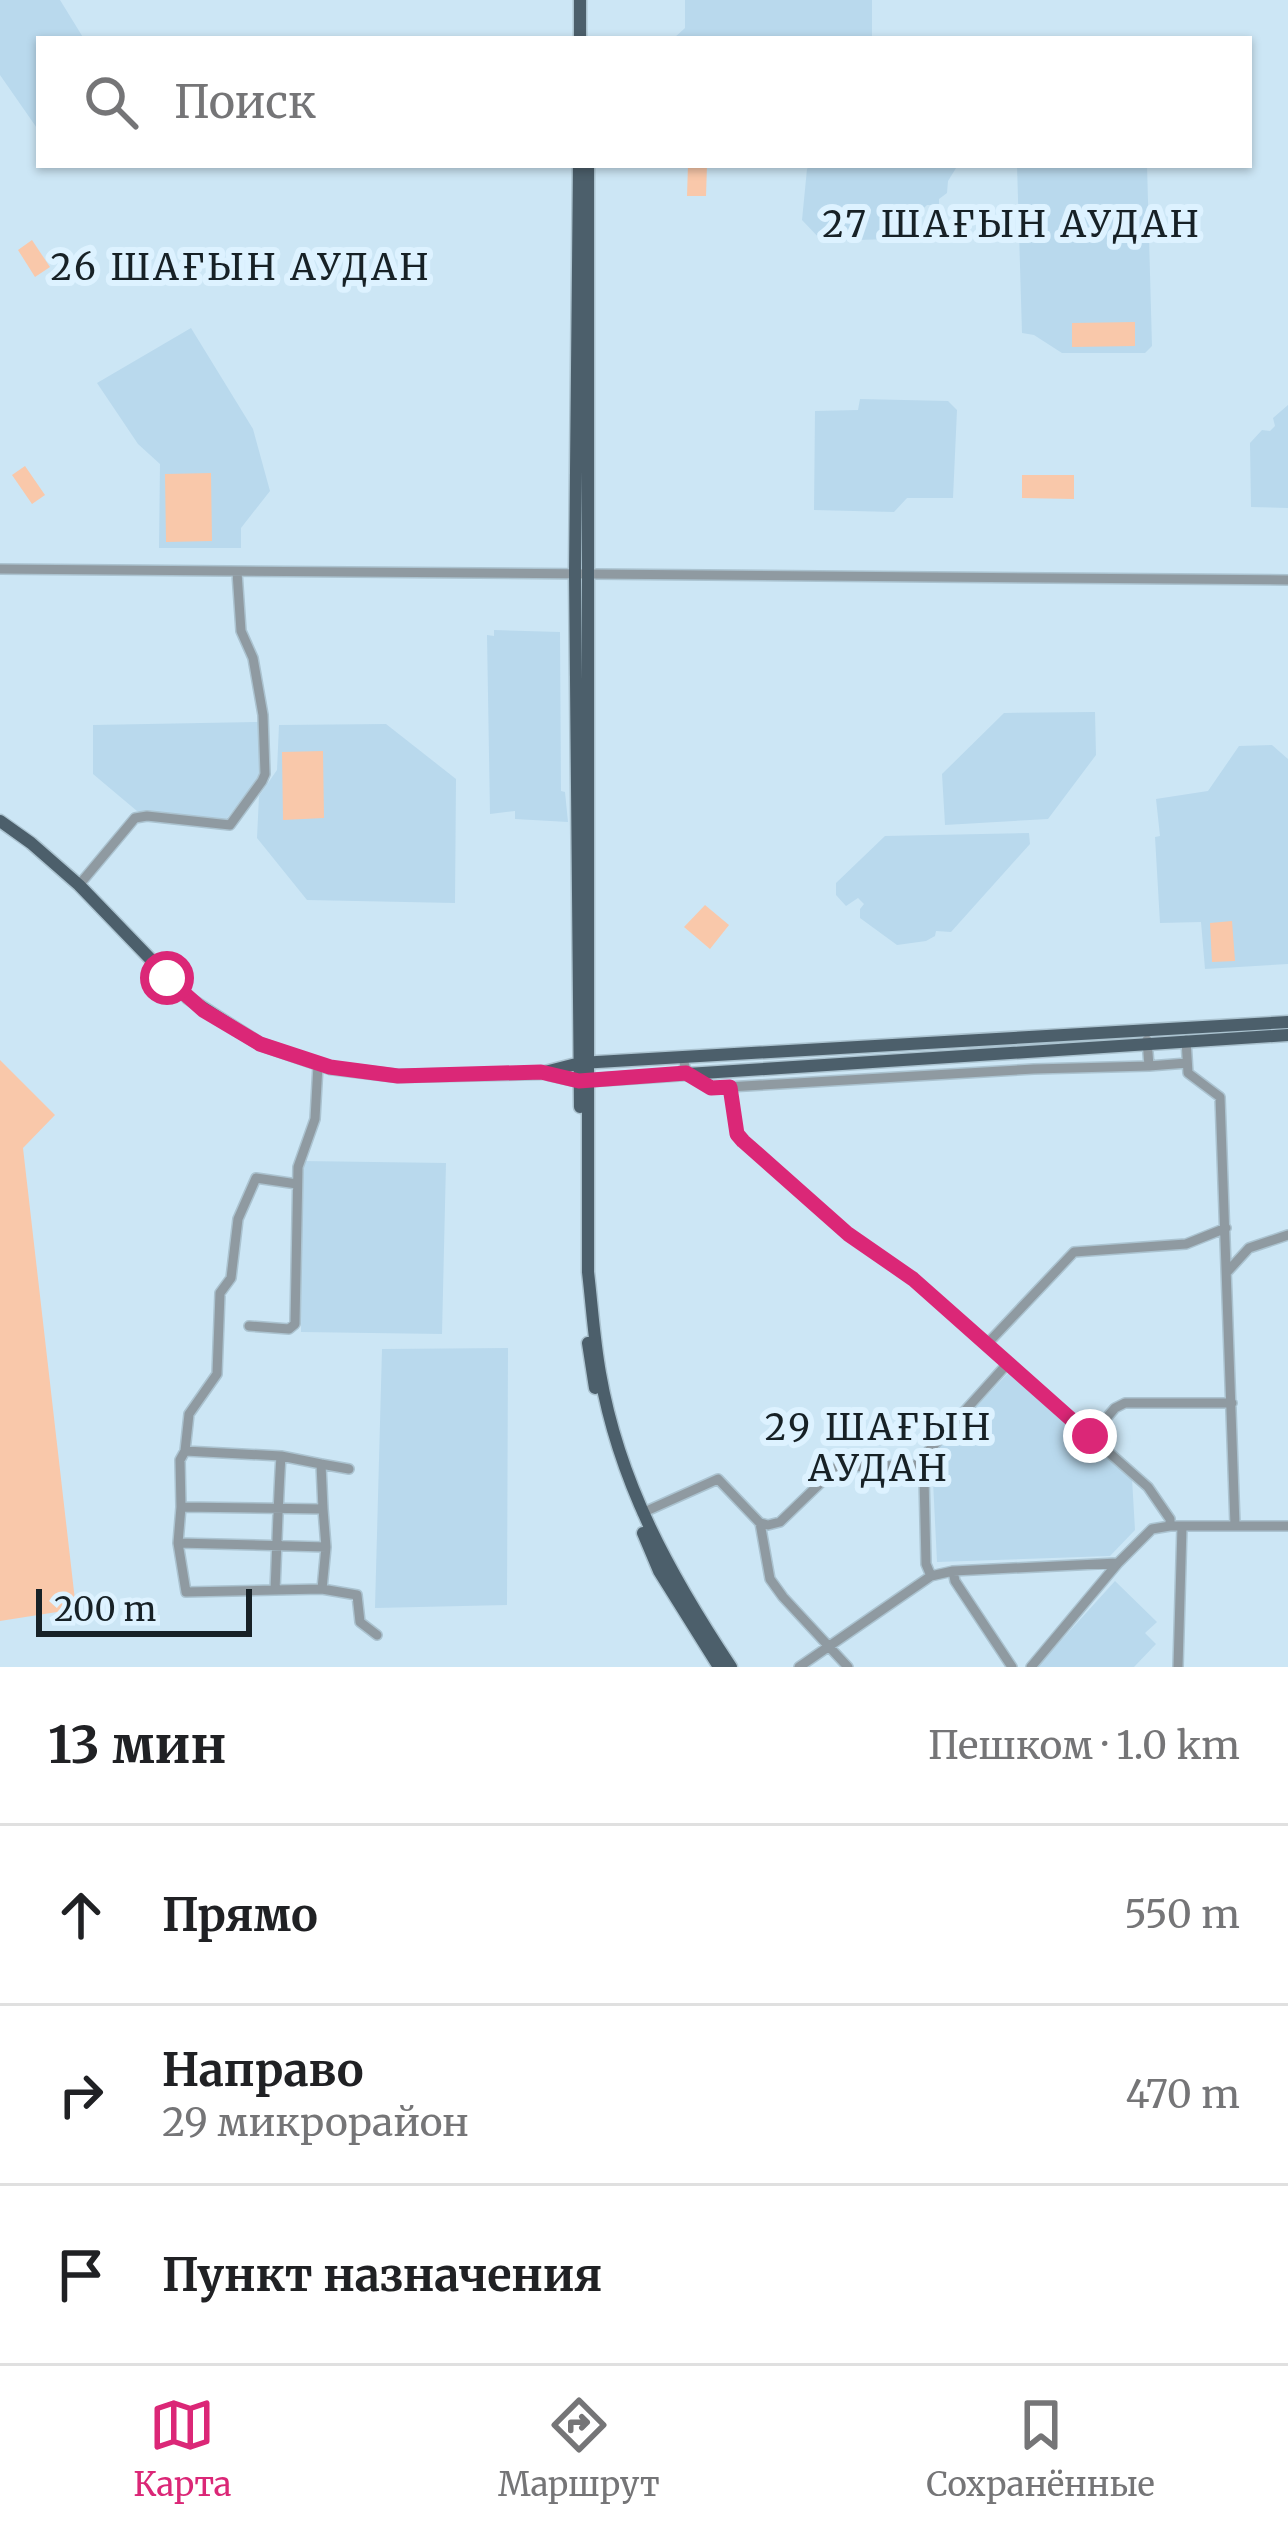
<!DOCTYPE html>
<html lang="ru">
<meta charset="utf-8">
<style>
:root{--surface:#fff;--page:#f2f2f2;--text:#202124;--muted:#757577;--line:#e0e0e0;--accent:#db2777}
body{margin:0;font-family:Merriweather,serif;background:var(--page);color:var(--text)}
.scale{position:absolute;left:36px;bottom:30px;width:216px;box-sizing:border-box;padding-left:12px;border:6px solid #172126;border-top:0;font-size:33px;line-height:42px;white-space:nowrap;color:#172126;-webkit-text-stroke:9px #ddf2ff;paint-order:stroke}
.stop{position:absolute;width:36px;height:36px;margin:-27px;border:9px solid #db2777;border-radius:50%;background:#fff}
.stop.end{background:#db2777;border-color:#fff;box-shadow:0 3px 12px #0008}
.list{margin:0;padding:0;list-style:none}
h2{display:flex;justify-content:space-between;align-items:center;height:156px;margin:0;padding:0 48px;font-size:51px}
h2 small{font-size:39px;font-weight:400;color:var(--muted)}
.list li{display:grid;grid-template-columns:78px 1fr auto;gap:36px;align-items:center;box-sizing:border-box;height:180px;padding:0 48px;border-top:3px solid var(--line)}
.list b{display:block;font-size:45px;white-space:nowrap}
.list p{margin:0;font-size:39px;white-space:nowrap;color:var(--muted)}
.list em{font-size:39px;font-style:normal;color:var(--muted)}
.icon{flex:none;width:66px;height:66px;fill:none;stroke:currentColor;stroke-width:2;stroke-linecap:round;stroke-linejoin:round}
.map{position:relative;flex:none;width:1288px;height:1667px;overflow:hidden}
.search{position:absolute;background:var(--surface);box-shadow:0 3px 9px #0004;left:36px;right:36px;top:36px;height:132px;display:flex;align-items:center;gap:30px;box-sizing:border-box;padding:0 42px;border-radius:0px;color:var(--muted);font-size:45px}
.sheet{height:696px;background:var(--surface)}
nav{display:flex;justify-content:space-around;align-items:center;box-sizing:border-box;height:168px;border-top:3px solid var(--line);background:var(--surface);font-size:33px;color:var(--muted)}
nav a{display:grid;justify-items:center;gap:6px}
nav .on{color:var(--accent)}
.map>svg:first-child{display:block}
.built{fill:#b9d9ed}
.green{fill:#f9c8aa}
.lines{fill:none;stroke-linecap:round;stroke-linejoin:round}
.minor-casing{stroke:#abc3d0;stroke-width:12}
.major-casing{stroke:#abc3d0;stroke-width:15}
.minor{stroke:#8f9aa1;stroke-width:9}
.major{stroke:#4c5f6b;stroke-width:12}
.route{stroke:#db2777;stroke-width:15}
.labels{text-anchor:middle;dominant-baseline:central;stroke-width:12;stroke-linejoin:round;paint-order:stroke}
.neighbourhood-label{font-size:36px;letter-spacing:3px;fill:#172126;stroke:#ddf2ff}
</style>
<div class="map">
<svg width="1288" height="1667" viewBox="0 0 1288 1667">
<rect width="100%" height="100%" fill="#cce6f5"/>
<!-- built -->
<path class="built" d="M0 0H60L84 39H39V131L0 75Z
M685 0H872V39H673L685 28Z
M810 165H956V168L948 181 947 193 939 199V205H927L891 239 822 241 802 220 807 169Z
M1017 165H1147L1152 346 1145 353H1062L1034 335 1022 333Z
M191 328 253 429 270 491 241 528V548H159L160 464 138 444 97 383Z
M860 399 948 401 957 410 953 498H907L894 512 814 510 815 411 858 410Z
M1288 405V508L1251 507 1250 443 1262 430 1270 431 1275 426 1273 418Z
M494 630 560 632 561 791 565 792 568 822 515 819V811L490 814 487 635 494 636Z
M1095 712 1096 755 1048 819 945 825 942 774 1004 713Z
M259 722 262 773 225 821 137 811 93 774V725Z
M386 724 456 779 455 903 307 900 257 838 259 796 277 770 279 725Z
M1272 745 1288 759V964L1205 969 1201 922 1160 923 1155 837 1160 836 1156 799 1208 791 1239 746Z
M1029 833 1030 844 951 932 936 931 935 936 926 941 897 945 860 918V909L864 904 858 898 846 906 836 895V883L885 836Z
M302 1161 446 1163 442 1334 301 1332Z
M508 1348 507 1605 375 1608 382 1349Z
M1011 1370 1132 1478 1135 1530 1110 1556 937 1562 933 1481 923 1463Z
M1115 1581 1157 1622 1145 1633 1156 1644 1134 1667H1037Z"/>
<!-- green -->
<path class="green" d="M688 165H707L706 196H687Z
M32 240 50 267 35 277 18 250Z
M1135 322V346L1072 347V323Z
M25 466 45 495 32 504 12 475Z
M211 473 212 541 166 542 165 474Z
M1022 475H1074V499L1022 498Z
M323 751 324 818 283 820 282 752Z
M705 905 729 925 710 949 684 927Z
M1232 921 1235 961 1212 962 1210 923Z
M0 1060 55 1115 23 1148 76 1609 0 1621Z"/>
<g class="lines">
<!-- minor casing -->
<g class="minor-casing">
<path id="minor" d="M0 569 1288 580
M79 885 135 818 147 816 230 825 262 781 265 774 263 715 253 658 241 631 237 572
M1186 1040 1188 1073 1220 1097 1235 1525
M683 1056 686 1073 711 1088 1034 1069 1149 1066 1147 1040
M1149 1066 1187 1063
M730 1087 737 1134 743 1141 848 1234 913 1279 1148 1487 1170 1519V1526
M1228 1271 1249 1248 1288 1235
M249 1326 289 1329 295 1324 298 1167 315 1119 318 1065
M987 1344 1074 1252 1186 1244 1226 1228
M1090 1437 1115 1408 1125 1403H1232
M185 1451 281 1456C278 1501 277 1545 275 1590L186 1592 178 1543 326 1547 322 1589 357 1595 360 1622 377 1635
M281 1456 321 1464
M916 1465 924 1477 926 1564 931 1576
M181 1507 180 1460 185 1451 189 1414 217 1374 220 1293 231 1278 238 1219 256 1178 297 1184
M323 1509 321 1464 349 1469
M642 1513 718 1479 760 1523 768 1525 780 1522 837 1467 916 1465 1008 1363
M760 1523 770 1579 783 1597 848 1667
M178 1543 181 1507 323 1509 326 1547
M953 1571 955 1581 1012 1667
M275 1590 322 1589
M799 1667 931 1576 953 1571 1118 1563 1152 1529 1170 1526H1288
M1031 1667 1118 1563
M1178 1667 1182 1526"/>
</g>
<!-- major casing -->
<g class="major-casing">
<path id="major" d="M580 39V0
M579 165 575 573 580 1107
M588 165V1272C592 1306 594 1340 600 1373 619 1483 670 1575 731 1667
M0 821 31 843 79 885 188 998 260 1044 330 1068 398 1076 541 1073 580 1063 1288 1022
M548 1074 579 1081 1288 1035
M588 1343 595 1388
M643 1533 659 1571 719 1667"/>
</g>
<!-- minor -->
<use href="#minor" class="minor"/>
<!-- major -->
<use href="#major" class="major"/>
</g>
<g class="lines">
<!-- route -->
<path class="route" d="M167 978 203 1010 260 1044 330 1067 398 1076 541 1072 579 1081 686 1073 711 1088 730 1087 737 1134 743 1141 848 1234 913 1279 1090 1436"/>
</g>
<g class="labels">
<!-- neighbourhood labels -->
<g class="neighbourhood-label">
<text x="1012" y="224">27 ШАҒЫН АУДАН</text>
<text x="241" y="267">26 ШАҒЫН АУДАН</text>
<text x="879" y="1427">29 ШАҒЫН<tspan x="879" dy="41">АУДАН</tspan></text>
</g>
</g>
</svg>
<div class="scale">200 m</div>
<div class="stop" style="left:167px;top:978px"></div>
<div class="stop end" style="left:1090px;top:1436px"></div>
<div class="search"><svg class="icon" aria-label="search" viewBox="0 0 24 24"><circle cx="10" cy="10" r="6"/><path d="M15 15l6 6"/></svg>Поиск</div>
</div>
<section class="sheet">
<h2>13 мин<small>Пешком · 1.0 km</small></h2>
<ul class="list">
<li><svg class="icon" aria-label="ahead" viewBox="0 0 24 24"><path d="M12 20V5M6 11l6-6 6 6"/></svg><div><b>Прямо</b></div><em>550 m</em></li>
<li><svg class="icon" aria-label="right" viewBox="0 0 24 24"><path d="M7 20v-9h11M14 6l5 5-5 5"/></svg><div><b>Направо</b><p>29 микрорайон</p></div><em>470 m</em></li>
<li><svg class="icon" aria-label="arrive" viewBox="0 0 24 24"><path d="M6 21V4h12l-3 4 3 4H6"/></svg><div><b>Пункт назначения</b></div></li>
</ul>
</section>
<nav>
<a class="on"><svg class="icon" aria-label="map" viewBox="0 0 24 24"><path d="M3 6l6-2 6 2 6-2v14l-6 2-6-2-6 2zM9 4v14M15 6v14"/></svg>Карта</a>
<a><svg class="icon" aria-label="directions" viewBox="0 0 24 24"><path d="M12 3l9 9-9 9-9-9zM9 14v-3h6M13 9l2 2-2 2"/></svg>Маршрут</a>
<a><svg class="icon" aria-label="saved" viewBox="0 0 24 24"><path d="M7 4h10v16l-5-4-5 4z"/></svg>Сохранённые</a>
</nav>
